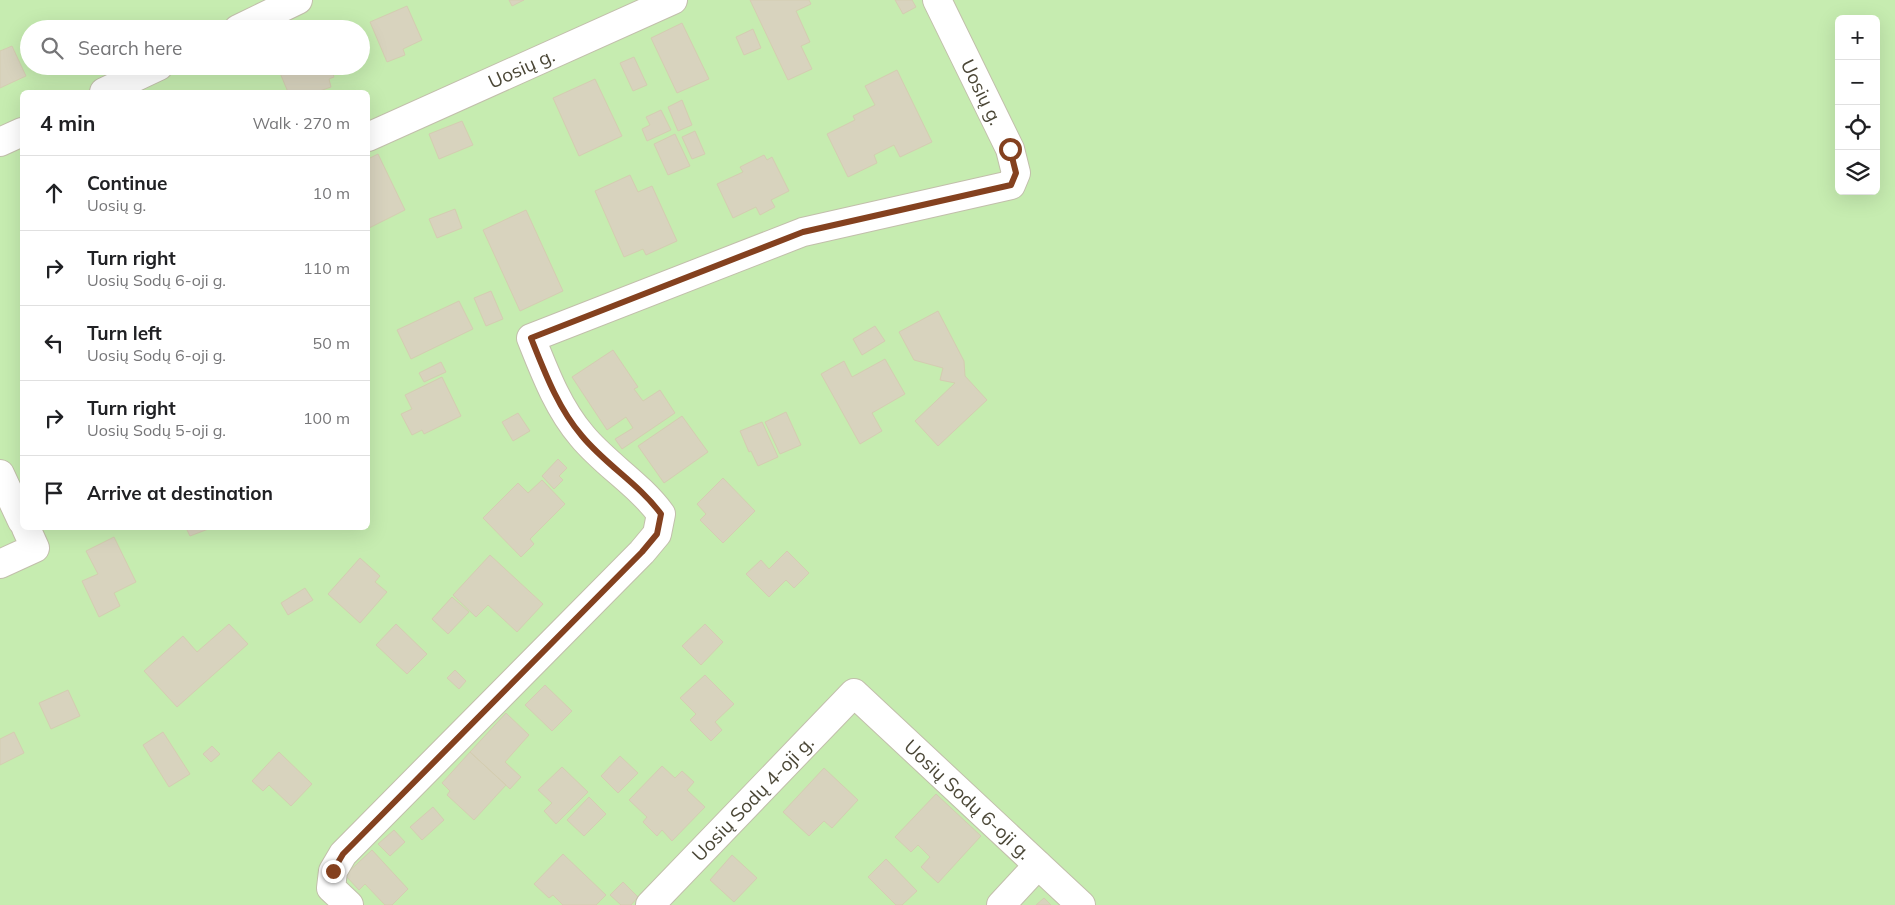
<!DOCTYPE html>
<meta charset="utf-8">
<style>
:root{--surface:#fff;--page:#f2f2f2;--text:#202124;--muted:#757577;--line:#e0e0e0}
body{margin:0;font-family:Mulish,sans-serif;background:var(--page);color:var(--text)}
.controls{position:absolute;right:15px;top:15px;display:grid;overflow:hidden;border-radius:8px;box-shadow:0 5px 20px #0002}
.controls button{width:45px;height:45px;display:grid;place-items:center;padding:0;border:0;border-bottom:1px solid var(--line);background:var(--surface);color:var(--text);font:25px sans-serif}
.stop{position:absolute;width:15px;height:15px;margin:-11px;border:4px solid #84411f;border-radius:50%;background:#fff}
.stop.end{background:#84411f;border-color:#fff;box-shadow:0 1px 5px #0008}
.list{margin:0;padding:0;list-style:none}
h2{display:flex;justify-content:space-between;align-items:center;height:65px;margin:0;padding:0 20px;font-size:21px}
h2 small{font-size:16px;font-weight:400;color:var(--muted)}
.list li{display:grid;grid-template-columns:32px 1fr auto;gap:15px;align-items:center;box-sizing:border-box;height:75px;padding:0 20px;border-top:1px solid var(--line)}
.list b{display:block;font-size:19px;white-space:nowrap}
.list p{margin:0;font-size:16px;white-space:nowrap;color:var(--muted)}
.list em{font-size:16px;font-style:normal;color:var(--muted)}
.icon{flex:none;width:28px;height:28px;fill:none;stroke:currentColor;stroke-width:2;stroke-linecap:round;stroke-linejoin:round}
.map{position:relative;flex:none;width:1895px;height:905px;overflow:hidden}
.search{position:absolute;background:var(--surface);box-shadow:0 5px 20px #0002;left:20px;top:20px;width:350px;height:55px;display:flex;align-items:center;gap:12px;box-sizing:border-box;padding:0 18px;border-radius:28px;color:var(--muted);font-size:19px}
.panel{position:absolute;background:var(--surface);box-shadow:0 5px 20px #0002;left:20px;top:90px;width:350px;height:440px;border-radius:8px}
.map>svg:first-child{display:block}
.green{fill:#c6ecb0;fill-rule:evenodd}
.building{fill:#d8d3be;stroke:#d4cdb1}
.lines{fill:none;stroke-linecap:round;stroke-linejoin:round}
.minor-casing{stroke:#c2bfab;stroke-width:30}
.minor{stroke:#fff;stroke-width:28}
.route{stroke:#84411f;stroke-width:6}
.labels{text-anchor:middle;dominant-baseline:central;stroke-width:4;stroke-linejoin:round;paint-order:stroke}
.street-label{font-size:19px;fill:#4b4737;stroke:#fff}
</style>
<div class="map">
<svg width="1895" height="905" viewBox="0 0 1895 905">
<rect width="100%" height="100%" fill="#f6f5ea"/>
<!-- green -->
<path class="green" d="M0 0H1895V905H0ZM1839 19H1876V191H1839ZM29 29H361V66H29ZM22 92H368V528H22Z"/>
<!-- building -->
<path class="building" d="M509 0H524L512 6Z
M750 0H809L811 4 796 11 810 42 801 46 812 69 788 80Z
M895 0H912L916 7 903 14Z
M407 6 422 40 403 49 405 55 387 62 370 22Z
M682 23 709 79 677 93 651 38Z
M753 29 761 48 744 55 736 37Z
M12 46 26 76 0 88V51Z
M634 57 647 85 633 91 620 63Z
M277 66H330L334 77 329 79 331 87 317 92H288Z
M897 70 932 142 900 157 894 145 874 155 877 163 848 177 827 134 855 120 853 116 875 105 865 86Z
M595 79 622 136 579 156 553 98Z
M682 100 692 125 678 131 668 107Z
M661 110 671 130 647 141 642 129 650 125 646 117Z
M462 121 473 145 439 159 429 134Z
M695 131 705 154 692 159 682 137Z
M675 134 690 166 668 175 654 144Z
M378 154 405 210 369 228 368 224V159Z
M764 155 767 160 772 157 789 191 771 200 775 207 760 215 756 207 733 218 717 184 743 172 740 167Z
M630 175 638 192 652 186 677 241 646 255 643 249 624 257 595 191Z
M455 209 462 228 437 238 429 219Z
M526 210 563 291 520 311 483 230Z
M491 291 503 319 486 326 474 298Z
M459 301 473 329 411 359 397 330Z
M938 311 964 361 965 376 987 400 938 446 915 421 955 383 940 380 943 368 914 360 899 332Z
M875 326 885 341 862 355 853 339Z
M613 350 638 387 634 389 643 401 660 390 675 413 622 449 615 439 633 428 626 417 607 430 572 377Z
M885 359 905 394 872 413 882 431 860 444 821 374 844 361 852 377Z
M441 362 446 372 424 382 419 373Z
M442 377 461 416 424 434 422 430 412 435 401 414 412 409 405 395Z
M786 412 801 445 780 454 765 422Z
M518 413 530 431 513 441 502 422Z
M682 416 708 452 664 483 638 446Z
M762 422 778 457 758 466 751 451 749 452 740 431Z
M558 459 567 468 559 476 563 480 554 489 542 476Z
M723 478 755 511 723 543 700 520 706 514 697 504Z
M542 480 565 504 530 539 534 544 521 557 483 518 518 483 528 493Z
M186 528H211L190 536Z
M114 537 136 582 114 593 120 606 99 617 82 581 98 574 86 551Z
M787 551 809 573 794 588 786 580 769 597 746 574 761 560 769 569Z
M490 555 543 604 517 632 488 605 476 617 453 595Z
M360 558 380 576 375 582 387 592 360 623 328 594Z
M305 588 313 600 288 615 281 603Z
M452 597 469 612 448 634 432 619Z
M229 624 248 644 177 707 144 671 183 636 197 652Z
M396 624 427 654 407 674 376 645Z
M705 624 723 642 701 665 682 646Z
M455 670 466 681 459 689 447 678Z
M705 675 734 704 715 722 722 730 711 741 690 720 696 714 680 698Z
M545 685 572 711 552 731 525 705Z
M68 690 80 716 51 729 39 703Z
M506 713 529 735 505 762 521 777 510 789 470 752Z
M14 732 24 753 0 765V739Z
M163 732 190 774 169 787 143 745Z
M212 746 220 754 211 762 203 754Z
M279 752 312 784 291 806 269 785 263 791 252 781Z
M470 752 506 785 474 820 447 795 450 791 442 783Z
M620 756 638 773 618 793 601 776Z
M662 766 675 778 682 771 694 782 687 790 705 807 672 841 662 830 657 836 643 822 647 817 629 800Z
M562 767 588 792 556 824 544 811 552 803 538 790Z
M824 768 858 800 832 828 824 821 809 836 783 812Z
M936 794 981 836 938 883 921 867 930 857 918 845 911 852 895 837Z
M589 797 606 814 584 836 567 820Z
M433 807 444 820 422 840 410 827Z
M394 830 405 842 390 856 378 844Z
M372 850 408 889 392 905H385L365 884 359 890 345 875Z
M563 854 606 895 596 905H563L553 895 549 898 534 884Z
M732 855 757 878 734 902 710 880Z
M886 859 917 891 902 905H896L868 877Z
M623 882 638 897 631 905H621L610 895Z
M1044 898 1051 905H1036Z"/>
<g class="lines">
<!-- minor casing -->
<g class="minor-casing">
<g id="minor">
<path d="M238 29 298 0"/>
<path d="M104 92 159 66"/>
<path id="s1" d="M368 137 673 0"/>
<path d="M0 142 22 132"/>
<path d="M0 474 22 521"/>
<path d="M0 564 35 548 26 528"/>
<path d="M349 905 331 888 333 871 343 854 642 552 657 534 661 514C639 484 605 464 582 436 558 408 545 373 531 338L803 232 1011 185 1016 173 1010 149 937 0"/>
<path id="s2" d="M650 905 854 693 1081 905"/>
<path d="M1001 905 1038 865"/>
</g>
</g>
<!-- minor -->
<use href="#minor" class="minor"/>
</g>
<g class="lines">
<!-- route -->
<path class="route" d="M333 871 343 854 642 552 657 534 661 514C639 484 606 465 582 436 558 408 545 373 531 338L803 232 1011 185 1016 173 1010 149"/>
</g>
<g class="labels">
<!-- street labels -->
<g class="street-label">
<text stroke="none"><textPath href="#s1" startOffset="168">Uosių g.</textPath></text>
<text transform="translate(982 92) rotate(64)">Uosių g.</text>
<text stroke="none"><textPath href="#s2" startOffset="148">Uosių Sodų 4-oji g.</textPath></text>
<text stroke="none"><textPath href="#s2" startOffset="450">Uosių Sodų 6-oji g.</textPath></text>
</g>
</g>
</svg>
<div class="controls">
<button>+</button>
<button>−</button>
<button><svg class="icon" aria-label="locate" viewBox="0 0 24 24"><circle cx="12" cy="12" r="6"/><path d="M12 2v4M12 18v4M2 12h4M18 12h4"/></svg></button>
<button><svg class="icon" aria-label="layers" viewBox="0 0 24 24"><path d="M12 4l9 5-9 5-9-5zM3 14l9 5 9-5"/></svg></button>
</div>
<div class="stop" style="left:1010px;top:149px"></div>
<div class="stop end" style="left:333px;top:871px"></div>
<div class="search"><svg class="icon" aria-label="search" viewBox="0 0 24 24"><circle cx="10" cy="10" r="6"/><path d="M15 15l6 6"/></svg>Search here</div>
<section class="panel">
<h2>4 min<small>Walk · 270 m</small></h2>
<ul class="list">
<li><svg class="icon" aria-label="ahead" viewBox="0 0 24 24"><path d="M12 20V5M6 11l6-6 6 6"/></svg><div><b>Continue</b><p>Uosių g.</p></div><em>10 m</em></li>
<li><svg class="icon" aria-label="right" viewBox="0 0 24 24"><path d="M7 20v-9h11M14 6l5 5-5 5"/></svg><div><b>Turn right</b><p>Uosių Sodų 6-oji g.</p></div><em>110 m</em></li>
<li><svg class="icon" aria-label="left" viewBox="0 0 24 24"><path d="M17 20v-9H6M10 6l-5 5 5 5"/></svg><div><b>Turn left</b><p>Uosių Sodų 6-oji g.</p></div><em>50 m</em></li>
<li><svg class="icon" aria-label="right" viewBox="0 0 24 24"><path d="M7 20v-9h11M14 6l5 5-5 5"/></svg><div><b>Turn right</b><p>Uosių Sodų 5-oji g.</p></div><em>100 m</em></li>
<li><svg class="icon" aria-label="arrive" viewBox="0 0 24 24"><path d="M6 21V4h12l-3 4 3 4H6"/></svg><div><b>Arrive at destination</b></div></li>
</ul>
</section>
</div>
